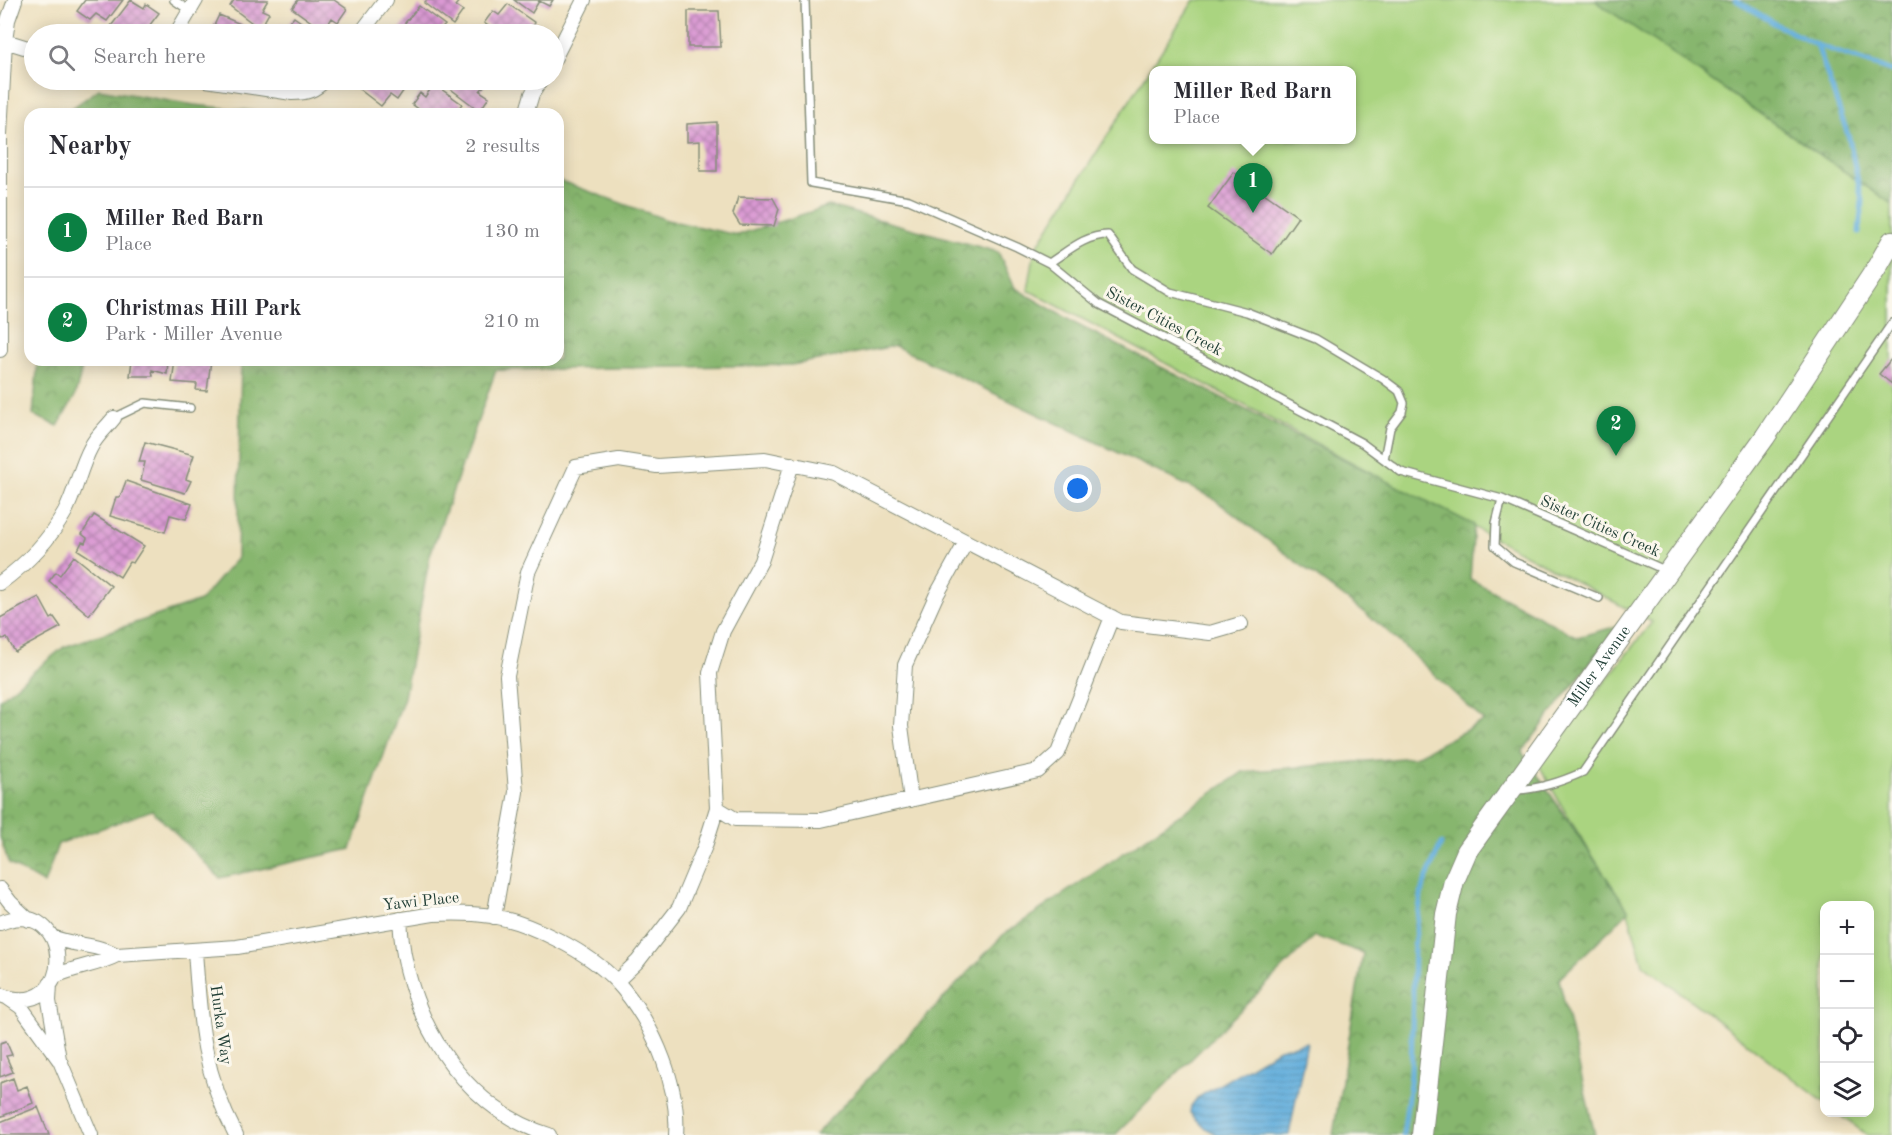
<!DOCTYPE html>
<meta charset="utf-8">
<style>
:root{--surface:#fff;--page:#f2f2f3;--text:#2b2b33;--muted:#7c7c81;--line:#e1e1e2;--accent:#0b8043}
body{margin:0;font-family:"Old Standard TT",serif;background:var(--page);color:var(--text)}
.controls{position:absolute;right:18px;bottom:18px;display:grid;overflow:hidden;border-radius:12px;box-shadow:0 3px 15px #0003}
.controls button{width:54px;height:54px;display:grid;place-items:center;padding:0;border:0;border-bottom:2px solid var(--line);background:var(--surface);color:var(--text);font:30px sans-serif}
.you{position:absolute;left:1078px;top:489px;width:21px;height:21px;margin:-15px;border:4px solid #fff;border-radius:50%;background:#1a73e8;box-shadow:0 0 0 9px #1a73e833}
.badge{display:grid;place-items:center;width:39px;height:39px;border-radius:50%;background:var(--accent);color:#fff;font-size:20px;font-weight:700}
.pin{position:absolute;translate:-50% -50px;filter:drop-shadow(0 2px 3px #0008)}
.pin::after{content:'';position:absolute;top:32px;width:21px;height:18px;background:inherit;clip-path:polygon(0 0,100% 0,50% 100%)}
.popup{position:absolute;left:1149px;top:66px;width:207px;height:78px;box-sizing:border-box;display:grid;place-content:center;border-radius:12px;background:var(--surface);filter:drop-shadow(0 2px 4px #0005);font-size:20px;white-space:nowrap;color:var(--muted)}
.popup b{font-size:22px;color:var(--text)}
.popup::after{content:'';position:absolute;left:50%;top:100%;margin-left:-12px;border:12px solid transparent;border-top-color:var(--surface)}
.list{margin:0;padding:0;list-style:none}
h2{display:flex;justify-content:space-between;align-items:center;height:78px;margin:0;padding:0 24px;font-size:26px}
h2 small{font-size:20px;font-weight:400;color:var(--muted)}
.list li{display:grid;grid-template-columns:39px 1fr auto;gap:18px;align-items:center;box-sizing:border-box;height:90px;padding:0 24px;border-top:2px solid var(--line)}
.list b{display:block;font-size:22px;white-space:nowrap}
.list p{margin:0;font-size:20px;white-space:nowrap;color:var(--muted)}
.list em{font-size:20px;font-style:normal;color:var(--muted)}
.icon{flex:none;width:33px;height:33px;fill:none;stroke:currentColor;stroke-width:2;stroke-linecap:round;stroke-linejoin:round}
.map{position:relative;flex:none;width:1892px;height:1135px;overflow:hidden}
.search{position:absolute;background:var(--surface);box-shadow:0 3px 15px #0003;left:24px;top:24px;width:540px;height:66px;display:flex;align-items:center;gap:15px;box-sizing:border-box;padding:0 21px;border-radius:33px;color:var(--muted);font-size:22px}
.panel{position:absolute;background:var(--surface);box-shadow:0 3px 15px #0003;left:24px;top:108px;width:540px;height:258px;border-radius:18px}
.map>svg:first-child{display:block}
.green{fill:#aad480;stroke:#64885a;stroke-width:1.5;fill-rule:evenodd}
.forest{fill:url(#forest-crowns);stroke:#537a51;stroke-width:1.5}
.water{fill:url(#water-rules);stroke:#427688;stroke-width:1.5}
.lines{fill:none;stroke-linecap:round;stroke-linejoin:round}
.stream{stroke:#64afdd;stroke-width:5}
.building{fill:url(#building-cross-hatch)}
.lane-casing{stroke:#868e7a;stroke-width:10}
.street-casing{stroke:#868e7a;stroke-width:16}
.secondary-casing{stroke:#868e7a;stroke-width:22}
.lane{stroke:#fff;stroke-width:7}
.street{stroke:#fff;stroke-width:14}
.secondary{stroke:#fff;stroke-width:20}
.labels{text-anchor:middle;dominant-baseline:central;stroke-width:6;stroke-linejoin:round;paint-order:stroke}
.street-label{font-size:16px;fill:#1f3d34;stroke:#fbf7ec}
</style>
<div class="map">
<svg width="1892" height="1135" viewBox="0 0 1892 1135">
<defs>
<pattern id="forest-crowns" width="20" height="18" patternUnits="userSpaceOnUse" patternTransform="scale(1.5)"><rect width="20" height="18" fill="#87b66e"/><path d="M2 6a3 3 0 1 1 6 0M12 15a3 3 0 1 1 6 0" fill="none" stroke="#6e955b"/></pattern>
<pattern id="water-rules" width="6" height="5" patternUnits="userSpaceOnUse" patternTransform="scale(1.5)"><rect width="6" height="5" fill="#64afdd"/><path d="M0 2.5h6" fill="none" stroke="#5290b4"/></pattern>
<pattern id="building-cross-hatch" width="8" height="8" patternUnits="userSpaceOnUse" patternTransform="scale(1.5)"><rect width="8" height="8" fill="#da99d3"/><path d="M0 0l8 8M0 8l8-8" fill="none" stroke="#b07eac"/></pattern>
</defs>
<rect width="100%" height="100%" fill="#fbf7ec"/>
<filter id="ink" filterUnits="userSpaceOnUse"><feTurbulence type="fractalNoise" baseFrequency=".0167" numOctaves="2"/><feDisplacementMap in="SourceGraphic" scale="12" xChannelSelector="R" yChannelSelector="G"/><feConvolveMatrix kernelMatrix="1 2 1 2 8 2 1 2 1" color-interpolation-filters="sRGB"/></filter>
<filter id="wash" filterUnits="userSpaceOnUse"><feTurbulence type="fractalNoise" baseFrequency=".008" numOctaves="4" result="noise"/><feDisplacementMap in="SourceGraphic" scale="24" xChannelSelector="R" yChannelSelector="G"/><feGaussianBlur stdDeviation="1.35" result="paint"/><feColorMatrix in="noise" values="0 0 0 0 0 0 0 0 0 0 0 0 0 0 0 0 0 1.4 0 .05"/><feComposite in="paint" operator="in"/></filter>
<g filter="url(#wash)">
<rect width="100%" height="100%" fill="#ede0bf"/>
<!-- green -->
<path class="green" d="M1194 0H1594L1892 204V1135H1867L1838 1113 1870 1112V906H1824V1102L1643 964 1628 912 1568 817 1539 765 1652 622 1028 290 1035 249ZM1154 70H1352V140H1154Z"/>
<!-- forest -->
<path class="forest" d="M1594 0H1892V204Z
M99 89 194 105 279 114H64Z
M558 180 667 220 737 235 829 206 998 252 1015 288 1076 324 1474 525 1470 579 1577 637 1618 626 1522 752 1629 911 1559 979 1595 1135H1333L1363 953 1315 936 1115 1135H815L1003 935 1243 772 1414 757 1484 721 1383 627 1211 497 895 346 791 365 496 370 430 555 404 697 351 849 220 878 152 810 58 844 44 884 9 864 0 837V699L64 647 200 601 237 558 241 360H558Z
M38 360H84L75 396 58 426 33 415Z"/>
<!-- water -->
<path class="water" d="M1307 1042 1289 1135H1218L1205 1128 1190 1113 1191 1106 1197 1098 1279 1049Z"/>
<g class="lines">
<!-- stream -->
<path class="stream" d="M1736 0 1779 26 1817 45 1892 71
M1817 45 1849 138 1862 201 1859 232
M1403 1135 1411 1075 1414 946 1422 889 1441 844"/>
</g>
<g id="blocks">
<!-- building -->
<path class="building" d="M85 0H123L107 21 96 14 90 20 77 11Z
M131 0 144 8 146 4 159 13 143 34H125L111 26Z
M234 0H268L262 10 269 13 260 29 230 6Z
M298 0H334L347 9 338 22 332 18 324 31 292 8Z
M427 0H460L455 6 463 11 453 25 424 3Z
M514 0H553L549 6 539 1 532 13Z
M508 4 535 23 527 34H500L484 23 493 11 499 15Z
M419 6 445 25 437 34H405L399 30Z
M688 11H719L721 47H688Z
M219 15 250 28 246 34H210Z
M294 17 318 34H273L280 24 285 28Z
M360 80H395L406 87 397 100 390 95 381 106 355 86Z
M454 80H489L480 91 489 97 480 111 448 87Z
M434 84 462 104 454 114H425L412 104 420 93 425 97Z
M717 122V171H700V141L687 142V124Z
M1234 172 1298 217 1272 254 1208 208Z
M738 197 773 198 779 209 774 226 740 225 733 214Z
M1892 358V384L1879 374Z
M132 360H168L167 374 152 370 153 376H130Z
M175 360H211L207 391 196 390 197 384 172 382Z
M145 442 194 455 186 479 191 481 185 493 141 480 145 462H139Z
M126 481 192 504 186 519 170 515 165 532 110 516 116 497H120Z
M94 515 144 546 133 563 129 562 120 577 78 550 82 542 85 543 87 538 82 534Z
M74 556 111 586 89 615 49 581 56 572 60 575Z
M39 597 51 619 54 617 61 627 15 652 7 638 2 639 0 634V618Z
M6 1041 12 1055 6 1056 13 1072 0 1077V1043Z
M13 1078 17 1090 27 1086 33 1103 0 1117V1083Z
M38 1107 49 1135H0V1122Z"/>
</g>
</g>
<g filter="url(#ink)">
<use href="#blocks" fill-opacity="0" stroke="#868e7a" stroke-width="1.5"/>
<g class="lines">
<!-- lane casing -->
<g class="lane-casing">
<path id="lane" d="M174 0 190 11
M805 0 811 183 909 200 1017 247 1049 263 1099 304 1362 443 1401 472 1502 499 1667 571
M1049 263C1068 251 1085 235 1108 235L1132 269 1170 292 1247 312 1316 339 1383 379 1399 391 1404 403 1402 412 1390 428 1384 459
M114 418 145 403 190 408
M1502 499 1496 523 1495 546 1514 562 1599 598
M1516 790C1540 789 1561 782 1583 772L1892 323"/>
</g>
<!-- street casing -->
<g class="street-casing">
<path id="street" d="M176 34 196 0
M360 34 386 0
M5 41 34 50
M554 59 584 0
M206 80 292 93C307 93 315 90 325 80
M526 114 532 94 541 80
M0 350V134L5 41 8 20 15 0
M792 464 761 561 723 631 710 673 717 808 735 819 821 820 1038 771 1058 753 1112 617
M0 583C26 564 49 541 65 512 76 491 80 467 91 447 96 436 107 427 114 418
M911 800 901 726 905 665 936 596 966 542
M0 889 10 902 29 920
M494 917 516 792 507 676 528 572 576 467 619 460 657 466 765 459 834 473 1121 622 1210 633 1241 624
M400 919C404 1011 458 1106 549 1135
M0 923C73 892 80 1024 0 995
M52 937C74 946 97 944 117 955
M195 951C200 1022 202 1070 236 1135
M55 976C75 967 98 965 117 955L237 947 433 914C453 913 472 913 492 916 531 923 589 952 616 981 636 1002 653 1032 663 1059 672 1083 678 1109 676 1135
M617 981 638 961 679 908 705 846 717 808
M50 984 49 1001 59 1059
M8 998 21 1007 60 1061 91 1135"/>
</g>
<!-- secondary casing -->
<g class="secondary-casing">
<g id="secondary">
<path id="s1" d="M1422 1135 1446 914 1454 881 1467 851 1765 437 1876 269 1892 241"/>
</g>
</g>
<!-- lane -->
<use href="#lane" class="lane"/>
<!-- street -->
<use href="#street" class="street"/>
<!-- secondary -->
<use href="#secondary" class="secondary"/>
</g>
</g>
<g class="labels">
<!-- street labels -->
<g class="street-label">
<text transform="translate(1164 322) rotate(28)">Sister Cities Creek</text>
<text transform="translate(1600 527) rotate(24)">Sister Cities Creek</text>
<text stroke="none"><textPath href="#s1" startOffset="516">Miller Avenue</textPath></text>
<text transform="translate(421 902) rotate(-6)">Yawi Place</text>
<text transform="translate(220 1025) rotate(82)">Hurka Way</text>
</g>
</g>
</svg>
<div class="controls">
<button>+</button>
<button>−</button>
<button><svg class="icon" aria-label="locate" viewBox="0 0 24 24"><circle cx="12" cy="12" r="6"/><path d="M12 2v4M12 18v4M2 12h4M18 12h4"/></svg></button>
<button><svg class="icon" aria-label="layers" viewBox="0 0 24 24"><path d="M12 4l9 5-9 5-9-5zM3 14l9 5 9-5"/></svg></button>
</div>
<div class="you"></div>
<div class="pin badge" style="left:1253px;top:213px">1</div>
<div class="popup"><b>Miller Red Barn</b>Place</div>
<div class="pin badge" style="left:1616px;top:456px">2</div>
<div class="search"><svg class="icon" aria-label="search" viewBox="0 0 24 24"><circle cx="10" cy="10" r="6"/><path d="M15 15l6 6"/></svg>Search here</div>
<section class="panel">
<h2>Nearby<small>2 results</small></h2>
<ul class="list">
<li><span class="badge">1</span><div><b>Miller Red Barn</b><p>Place</p></div><em>130 m</em></li>
<li><span class="badge">2</span><div><b>Christmas Hill Park</b><p>Park · Miller Avenue</p></div><em>210 m</em></li>
</ul>
</section>
</div>
